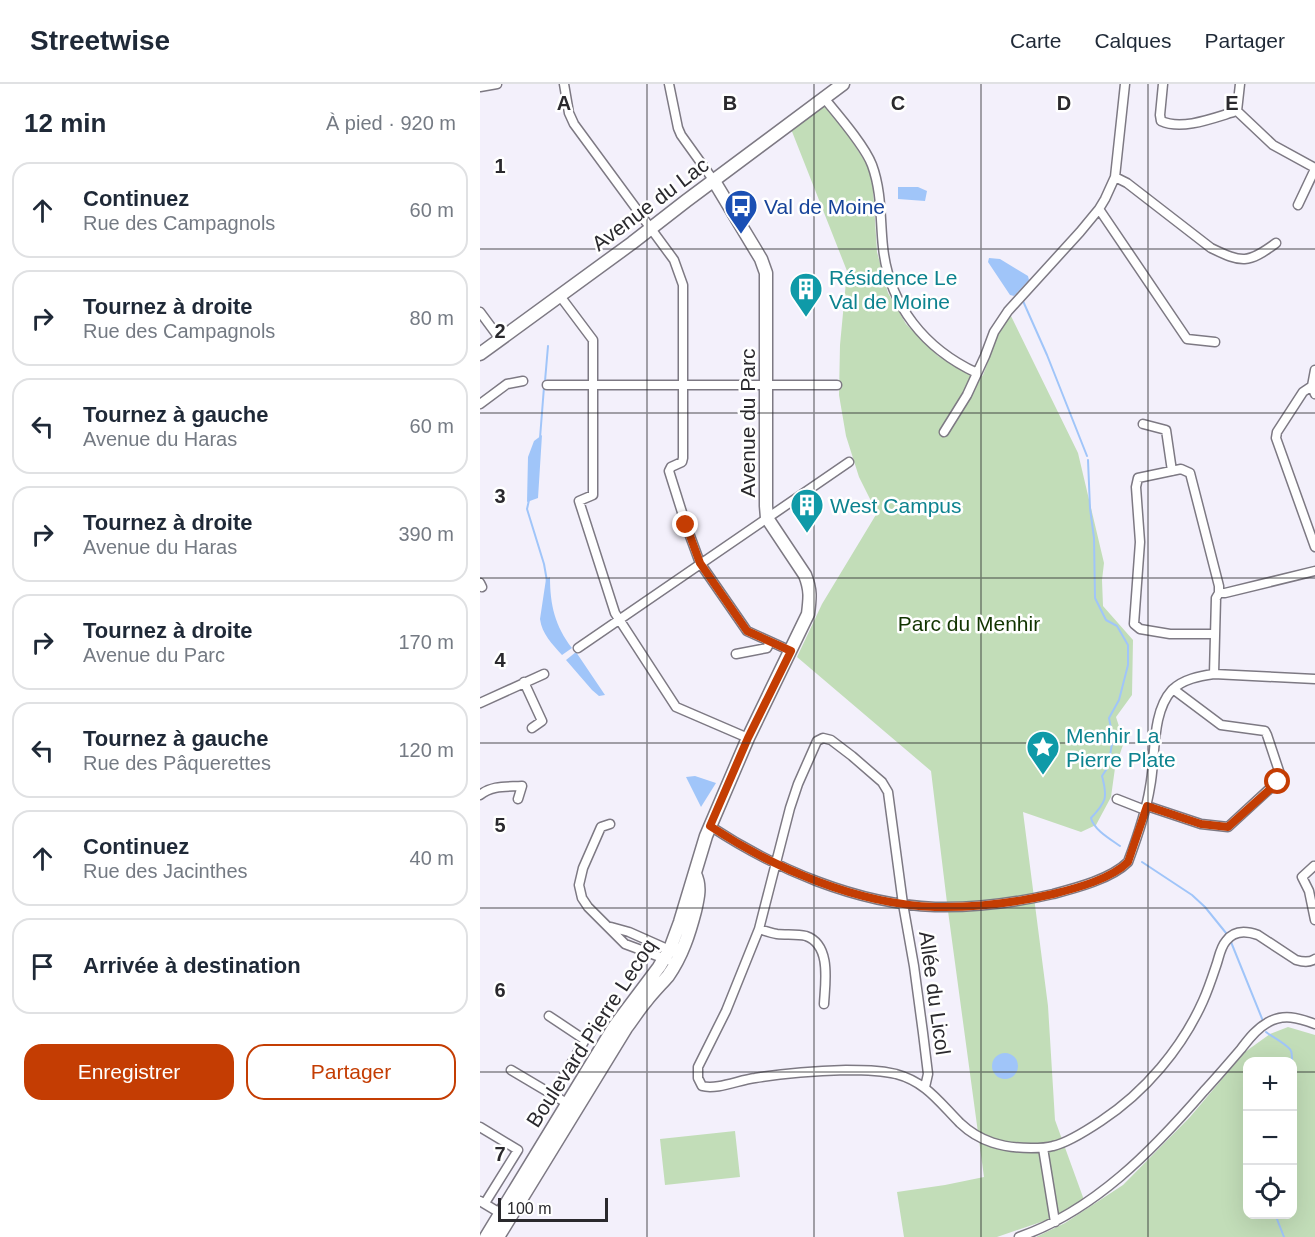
<!DOCTYPE html>
<html lang="fr">
<meta charset="utf-8">
<style>
:root{--surface:#fff;--page:#f6f6f7;--text:#1f2937;--muted:#747a83;--line:#e0e1e3;--accent:#c43d03}
body{margin:0;font-family:Arial,sans-serif;background:var(--page);color:var(--text)}
.controls{position:absolute;right:18px;bottom:18px;display:grid;overflow:hidden;border-radius:12px;box-shadow:0 6px 24px #0002}
.controls button{width:54px;height:54px;display:grid;place-items:center;padding:0;border:0;border-bottom:2px solid var(--line);background:var(--surface);color:var(--text);font:30px sans-serif}
.scale{position:absolute;left:18px;bottom:15px;width:110px;box-sizing:border-box;padding-left:6px;border:3px solid #2a292d;border-top:0;font-size:16px;line-height:21px;white-space:nowrap;color:#2a292d;-webkit-text-stroke:4px #fff;paint-order:stroke}
.stop{position:absolute;width:18px;height:18px;margin:-14px;border:4px solid #c43d03;border-radius:50%;background:#fff}
.stop.end{background:#c43d03;border-color:#fff;box-shadow:0 2px 6px #0008}
.list{margin:0;padding:0;list-style:none}
h2{display:flex;justify-content:space-between;align-items:center;height:78px;margin:0;padding:0 24px;font-size:26px}
h2 small{font-size:20px;font-weight:400;color:var(--muted)}
.list li{display:grid;grid-template-columns:39px 1fr auto;gap:18px;align-items:center;box-sizing:border-box;height:96px;margin:0 12px 12px;padding:0 12px;border:2px solid var(--line);border-radius:18px}
.list b{display:block;font-size:22px;white-space:nowrap}
.list p{margin:0;font-size:20px;white-space:nowrap;color:var(--muted)}
.list em{font-size:20px;font-style:normal;color:var(--muted)}
.actions{display:flex;gap:12px;padding:18px 24px}
.actions a{flex:1;padding:14px 0;border:2px solid var(--accent);border-radius:18px;text-align:center;font-size:21px;color:var(--accent)}
.actions .main{background:var(--accent);color:#fff}
.icon{flex:none;width:33px;height:33px;fill:none;stroke:currentColor;stroke-width:2;stroke-linecap:round;stroke-linejoin:round}
.map{position:relative;flex:none;width:835px;height:1153px;overflow:hidden}
header{display:flex;align-items:center;gap:36px;box-sizing:border-box;height:84px;padding:0 30px;background:var(--surface);border-bottom:2px solid var(--line)}
header strong{font-size:28px}
nav{display:flex;gap:33px;margin-inline-start:auto;font-size:21px}
main{display:flex}
aside{flex:1;background:var(--surface)}
.map>svg:first-child{display:block}
.green{fill:#c2ddb8;fill-rule:evenodd}
.water{fill:#a0c5f9}
.lines{fill:none;stroke-linecap:round;stroke-linejoin:round}
.stream{stroke:#a0c5f9;stroke-width:2}
.street-casing{stroke:#7d7983;stroke-width:11}
.secondary-casing{stroke:#7d7983;stroke-width:15}
.street{stroke:#fff;stroke-width:8}
.secondary{stroke:#fff;stroke-width:12}
.route{stroke:#c43d03;stroke-width:8}
.grid{fill:none;stroke:#2a292d;stroke-width:1.5;stroke-opacity:0.55}
.labels{text-anchor:middle;dominant-baseline:central;stroke-width:5;stroke-linejoin:round;paint-order:stroke}
.street-label{font-size:21px;fill:#2a292d;stroke:#fff}
.transit-label{font-size:21px;fill:#164399;stroke:#fff;text-anchor:start}
.culture-label{font-size:21px;fill:#0d838f;stroke:#fff;text-anchor:start}
.park-label{font-size:21px;fill:#113400;stroke:#fff}
.grid-label{font-size:20px;text-anchor:middle;font-weight:bold;fill:#2a292d;stroke:#fff;stroke-width:5;stroke-linejoin:round;paint-order:stroke}
</style>
<header>
<strong>Streetwise</strong>
<nav><a>Carte</a><a>Calques</a><a>Partager</a></nav>
</header>
<main>
<aside>
<h2>12 min<small>À pied · 920 m</small></h2>
<ul class="list">
<li><svg class="icon" aria-label="ahead" viewBox="0 0 24 24"><path d="M12 20V5M6 11l6-6 6 6"/></svg><div><b>Continuez</b><p>Rue des Campagnols</p></div><em>60 m</em></li>
<li><svg class="icon" aria-label="right" viewBox="0 0 24 24"><path d="M7 20v-9h11M14 6l5 5-5 5"/></svg><div><b>Tournez à droite</b><p>Rue des Campagnols</p></div><em>80 m</em></li>
<li><svg class="icon" aria-label="left" viewBox="0 0 24 24"><path d="M17 20v-9H6M10 6l-5 5 5 5"/></svg><div><b>Tournez à gauche</b><p>Avenue du Haras</p></div><em>60 m</em></li>
<li><svg class="icon" aria-label="right" viewBox="0 0 24 24"><path d="M7 20v-9h11M14 6l5 5-5 5"/></svg><div><b>Tournez à droite</b><p>Avenue du Haras</p></div><em>390 m</em></li>
<li><svg class="icon" aria-label="right" viewBox="0 0 24 24"><path d="M7 20v-9h11M14 6l5 5-5 5"/></svg><div><b>Tournez à droite</b><p>Avenue du Parc</p></div><em>170 m</em></li>
<li><svg class="icon" aria-label="left" viewBox="0 0 24 24"><path d="M17 20v-9H6M10 6l-5 5 5 5"/></svg><div><b>Tournez à gauche</b><p>Rue des Pâquerettes</p></div><em>120 m</em></li>
<li><svg class="icon" aria-label="ahead" viewBox="0 0 24 24"><path d="M12 20V5M6 11l6-6 6 6"/></svg><div><b>Continuez</b><p>Rue des Jacinthes</p></div><em>40 m</em></li>
<li><svg class="icon" aria-label="arrive" viewBox="0 0 24 24"><path d="M6 21V4h12l-3 4 3 4H6"/></svg><div><b>Arrivée à destination</b></div></li>
</ul>
<div class="actions"><a class="main">Enregistrer</a><a>Partager</a></div>
</aside>
<div class="map">
<svg width="835" height="1153" viewBox="0 0 835 1153">
<rect width="100%" height="100%" fill="#f3f0fb"/>
<!-- green -->
<path class="green" d="M344 20 368 51 388 82 393 104 397 168 408 209 426 240 458 272 500 294 503 291 518 251 530 230 598 369 624 479 622 496 623 522 653 556 652 611 636 633 644 658 635 684 631 713 616 741 601 748 543 728 568 922 575 1036 604 1116 567 1136 517 1153H424L417 1108 465 1101 504 1093 468 827 451 687 317 573 342 520 397 429 379 393 366 352 359 311 360 261 367 187 311 45Z
M808 943 835 951V1153H556L585 1139 643 1101 710 1033 765 968 790 950ZM768 978H812V1130H768Z
M255 1047 260 1093 185 1101 180 1055Z"/>
<!-- water -->
<path class="water" d="M418 103H438L447 107 445 117 418 115Z
M509 174 520 175 548 192 549 196 534 212 530 211 508 178Z
M62 351 58 414 47 418 48 373 54 357Z
M70 493C70 521 75 542 92 564L82 571C72 560 62 550 60 535L66 495Z
M96 568 125 611 119 612 112 606 86 576Z
M215 692 236 699 221 723 206 693Z
M512 982a13 13 0 1 1 26 0a13 13 0 1 1-26 0Z"/>
<g class="lines">
<!-- stream -->
<path class="stream" d="M543 217 567 271 607 372
M65 297 68 262
M60 354 64 303
M608 376 610 424 614 454 615 514 626 536 637 542 648 561V581L639 616 629 634 633 654 628 683 622 692C628 714 626 718 611 734 614 746 630 755 640 762
M49 416 47 425 64 480 67 497
M662 778 712 811 725 823 746 849
M751 858 783 937
M786 948C791 952 810 962 811 967 812 969 812 976 812 978
M795 1130 804 1153"/>
<!-- street casing -->
<g class="street-casing">
<path id="street" d="M84 0 89 29 94 40 194 176 203 201V374L202 378 191 383 189 387 206 441 220 479 267 547 311 567
M189 0 198 44 201 51 234 97
M683 0 680 31 681 37C703 47 736 33 757 27
M760 0 757 27 793 61 835 84
M0 3 17 0
M344 14C358 31 385 62 392 81 402 108 400 136 403 163 409 221 445 265 497 289
M635 93 647 99 731 164C762 179 768 180 796 159
M818 121 835 85
M619 125 707 255 735 258
M80 212 113 256V411L99 417 135 529 196 623 268 654
M0 228 20 255
M835 286 832 302 835 310
M67 301H357
M832 302 823 308 797 348 796 354 835 463
M0 320 27 300 43 297
M663 340 686 346 692 387
M464 348 487 311 505 272 514 248 528 227 600 148 619 125 625 115 635 93 645 0
M0 499 2 503
M735 550H690L660 545 654 540 660 458 656 403 658 394 701 385 710 389 739 502V509
M98 564 369 378
M256 570 287 564 290 558
M734 590 736 514 739 509H745L835 487
M44 598 62 637 52 644
M0 619 64 590
M0 711C12 701 27 703 42 702L38 715
M637 715 665 726
M667 722 721 740 748 743 797 698 800 690 787 651 785 647 741 641 693 605
M130 740 121 743 103 784 99 801 102 814 108 823 145 860 188 876
M230 742C295 785 377 820 455 823 496 824 534 819 573 810 596 804 631 795 648 778 657 754 666 729 670 703 676 673 671 629 692 606 703 595 720 592 734 590L835 595
M834 782 822 793 829 807 835 836
M131 843 149 848 194 868
M279 845C285 847 291 849 297 850 306 851 317 850 326 852 352 861 345 900 344 920
M69 932 105 956 73 1010
M31 986 90 1021
M445 1003 448 990 443 949 434 882 423 820 408 708 402 698 372 672 351 656 343 654 337 657 318 700 310 724 279 845 246 927 218 983V994L222 1002C237 1006 259 996 275 994 305 989 336 987 366 986 383 986 399 986 416 990 446 998 459 1018 480 1039 500 1058 523 1064 551 1064 558 1064 566 1064 573 1062 587 1059 609 1045 621 1037 665 1008 702 964 723 917 728 906 732 894 736 882 739 874 740 864 746 857 754 846 767 847 778 851L816 876C823 878 829 879 835 875
M0 1043 38 1066 5 1119
M563 1064 575 1138
M0 1117 25 1132
M539 1153C614 1127 673 1066 724 1007 737 993 749 979 761 965 768 956 776 945 787 939 803 929 819 934 835 940"/>
</g>
<!-- secondary casing -->
<g class="secondary-casing">
<path id="secondary" d="M0 270 152 159 206 117 363 0
M6 1153 134 943 179 883 190 865 200 838 226 752 268 654 328 530C330 514 331 506 325 491L287 434 286 422V189L281 175 234 97
M18 1153 146 944C153 935 159 925 166 917 173 908 181 900 188 892 202 872 209 850 215 827 218 814 221 802 215 790"/>
</g>
<!-- street -->
<use href="#street" class="street"/>
<!-- secondary -->
<use href="#secondary" class="secondary"/>
</g>
<g class="lines">
<!-- route -->
<path class="route" d="M206 441 220 479 267 547 311 567 268 654 230 742C295 785 377 820 455 823 495 824 534 819 573 810 597 804 631 795 648 778L667 722 721 740 748 743 798 698"/>
</g>
<!-- grid -->
<path class="grid" d="M167 0V1153M334 0V1153M501 0V1153M668 0V1153M0 165H835M0 329H835M0 494H835M0 659H835M0 824H835M0 988H768M812 988H835"/>
<!-- icons -->
<defs>
<g id="bus-pin" transform="scale(1.725)"><path d="M0 17L-7.5 6A9.5 9.5 0 1 1 7.5 6Z" fill="#1a4fb4" stroke="#fff"/><path d="M-5-6H5V4H4V6H2V4H-2V6H-4V4H-5ZM-3.5-4V0h7V-4ZM-3.5 1.2v1.5H-2V1.2ZM2 1.2v1.5H3.5V1.2Z" fill="#fff"/></g>
<g id="building-pin" transform="scale(1.725)"><path d="M0 17L-7.5 6A9.5 9.5 0 1 1 7.5 6Z" fill="#0f9aa8" stroke="#fff"/><path d="M-4-6H4V6H1V3H-1V6H-4ZM-2.5-4.3h1.7v1.8h-1.7ZM.8-4.3h1.7v1.8H.8ZM-2.5-1h1.7V.8h-1.7ZM.8-1h1.7V.8H.8Z" fill="#fff"/></g>
<g id="sight-pin" transform="scale(1.725)"><path d="M0 17L-7.5 6A9.5 9.5 0 1 1 7.5 6Z" fill="#0f9aa8" stroke="#fff"/><path d="M0-6L1.8-2.2L6-1.7L2.9 1.2L3.7 5.4L0 3.3L-3.7 5.4L-2.9 1.2L-6-1.7L-1.8-2.2Z" fill="#fff"/></g>
</defs>
<g fill-rule="evenodd">
<use href="#bus-pin" x="261" y="122"/>
<use href="#building-pin" x="326" y="205"/>
<use href="#building-pin" x="327" y="421"/>
<use href="#sight-pin" x="563" y="663"/>
</g>
<g class="labels">
<!-- street labels -->
<g class="street-label">
<text transform="translate(170 120) rotate(-37)">Avenue du Lac</text>
<text transform="translate(267 339) rotate(-90)">Avenue du Parc</text>
<text transform="translate(455 909) rotate(82)">Allée du Licol</text>
<text transform="translate(111 949) rotate(-57)">Boulevard Pierre Lecoq</text>
</g>
<!-- transit labels -->
<g class="transit-label">
<text x="284" y="122">Val de Moine</text>
</g>
<!-- culture labels -->
<g class="culture-label">
<text x="349" y="193">Résidence Le<tspan x="349" dy="24">Val de Moine</tspan></text>
<text x="350" y="421">West Campus</text>
<text x="586" y="651">Menhir La<tspan x="586" dy="24">Pierre Plate</tspan></text>
</g>
<!-- park labels -->
<g class="park-label">
<text x="489" y="539">Parc du Menhir</text>
</g>
</g>
<g class="grid-label">
<text x="84" y="26">A</text>
<text x="250" y="26">B</text>
<text x="418" y="26">C</text>
<text x="584" y="26">D</text>
<text x="752" y="26">E</text>
<text x="20" y="89">1</text>
<text x="20" y="254">2</text>
<text x="20" y="419">3</text>
<text x="20" y="583">4</text>
<text x="20" y="748">5</text>
<text x="20" y="913">6</text>
<text x="20" y="1077">7</text>
</g>
</svg>
<div class="controls">
<button>+</button>
<button>−</button>
<button><svg class="icon" aria-label="locate" viewBox="0 0 24 24"><circle cx="12" cy="12" r="6"/><path d="M12 2v4M12 18v4M2 12h4M18 12h4"/></svg></button>
</div>
<div class="scale">100 m</div>
<div class="stop" style="left:798px;top:698px"></div>
<div class="stop end" style="left:206px;top:441px"></div>
</div>
</main>
